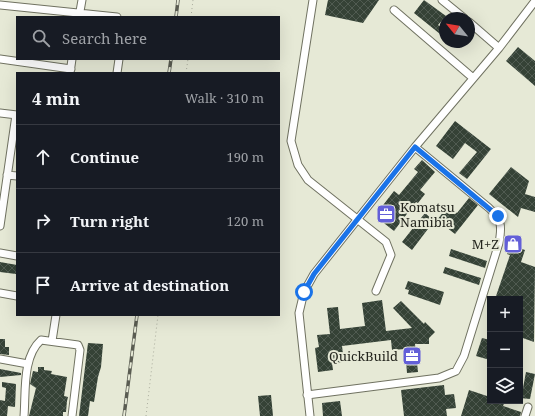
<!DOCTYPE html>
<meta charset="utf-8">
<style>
:root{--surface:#171b24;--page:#242831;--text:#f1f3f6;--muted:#9ea1a6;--line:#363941}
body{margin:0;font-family:"Noto Serif",serif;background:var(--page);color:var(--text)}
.controls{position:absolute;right:12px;bottom:12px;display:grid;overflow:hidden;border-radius:0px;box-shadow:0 4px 16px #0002}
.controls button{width:36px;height:36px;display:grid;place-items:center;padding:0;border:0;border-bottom:1px solid var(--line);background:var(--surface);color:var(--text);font:20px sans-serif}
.compass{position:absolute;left:439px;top:12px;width:36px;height:36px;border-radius:50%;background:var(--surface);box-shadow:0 4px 16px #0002;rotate:300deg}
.stop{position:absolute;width:12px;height:12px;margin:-9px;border:3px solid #1a73e8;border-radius:50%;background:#fff}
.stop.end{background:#1a73e8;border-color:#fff;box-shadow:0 1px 4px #0008}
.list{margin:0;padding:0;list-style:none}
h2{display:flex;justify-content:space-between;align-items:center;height:52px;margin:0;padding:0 16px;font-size:17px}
h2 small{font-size:13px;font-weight:400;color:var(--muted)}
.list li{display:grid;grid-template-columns:26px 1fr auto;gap:12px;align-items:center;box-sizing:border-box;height:64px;padding:0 16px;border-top:1px solid var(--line)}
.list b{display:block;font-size:15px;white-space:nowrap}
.list em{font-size:13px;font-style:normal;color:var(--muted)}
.icon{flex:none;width:22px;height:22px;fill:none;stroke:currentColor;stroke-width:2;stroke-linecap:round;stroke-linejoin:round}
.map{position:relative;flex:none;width:535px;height:416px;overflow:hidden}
.search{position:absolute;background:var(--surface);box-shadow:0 4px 16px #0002;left:16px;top:16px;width:264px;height:44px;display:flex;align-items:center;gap:10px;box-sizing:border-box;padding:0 14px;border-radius:0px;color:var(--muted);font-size:15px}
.panel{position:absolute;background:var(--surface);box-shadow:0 4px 16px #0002;left:16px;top:72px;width:264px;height:244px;border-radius:0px}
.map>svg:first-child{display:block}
.building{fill:url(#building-cross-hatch)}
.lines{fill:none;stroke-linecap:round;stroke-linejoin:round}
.minor-casing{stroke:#707261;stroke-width:9}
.path{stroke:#aaac9d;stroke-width:1;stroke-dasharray:1 3;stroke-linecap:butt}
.minor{stroke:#fff;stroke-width:7}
.rail-casing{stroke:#5a5c52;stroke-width:3.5}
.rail{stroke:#e6e9d6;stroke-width:2;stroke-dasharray:6;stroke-linecap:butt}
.route{stroke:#1a73e8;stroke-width:5}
.labels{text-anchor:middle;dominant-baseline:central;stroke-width:4;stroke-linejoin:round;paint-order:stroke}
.poi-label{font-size:13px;fill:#23241d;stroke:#e6e9d6;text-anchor:end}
</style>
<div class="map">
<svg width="535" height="416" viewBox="0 0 535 416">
<defs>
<pattern id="building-cross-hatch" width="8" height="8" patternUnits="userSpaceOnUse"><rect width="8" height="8" fill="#354236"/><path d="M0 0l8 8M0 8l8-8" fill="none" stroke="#505b51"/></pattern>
</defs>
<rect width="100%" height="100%" fill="#e6e9d6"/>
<!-- building -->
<path class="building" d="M328 0H379L363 23 325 15Z
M424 0 446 16 438 25 445 30V38L414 13Z
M518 47 535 61V86L506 61Z
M455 121 491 149 467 179 459 173 477 152 465 143 453 159 436 146Z
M422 160 435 172 420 190 425 194 418 203 416 202 394 231 380 220V209L394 191 399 195 418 172 414 169Z
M511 167 529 181 525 194 535 197V212L521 208 518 217 489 194Z
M469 198 478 205 455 234 437 220 448 206 457 213Z
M425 213 434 221 412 250 402 242Z
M510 245 525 250 521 262 535 267 534 342 520 337V299H495L510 255 507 254Z
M451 249 487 261 485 268 449 256Z
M0 262 17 265 16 274 0 272Z
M445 267 481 278 479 285 443 273Z
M408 281 444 292 440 305 408 294 409 290 405 289Z
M382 300 386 331 412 328 393 308 401 301 424 324 425 322 435 332 429 338V344H415L418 372 407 373 405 349 392 350 391 340 342 346 344 362 332 363 333 370 318 372 315 348 319 347 317 335 330 334 327 308 338 307 340 329 365 326 362 303Z
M482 338 490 340V360L476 356Z
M0 339H5V347H9V355L0 354Z
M88 343 103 344 101 367 98 377 94 402 90 401 88 416H79Z
M38 367H44V370L52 371 51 374 67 377 64 396 68 397 67 401 66 412H63V416H29L36 388 30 384 33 371 38 372Z
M0 369 21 373V375L0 377Z
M526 372 535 374 530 399 520 398V387L523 388Z
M2 382 16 384 15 407 8 406 7 416H0V400L5 401 6 388 2 387Z
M444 385 445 395 454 394 456 408 446 409 447 416H404L401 390Z
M469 390 490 397V401H505L503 406 521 412 520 416H461Z
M271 395 273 416H260L258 396Z
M340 401 342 416H323L322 403Z"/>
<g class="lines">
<!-- minor casing -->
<g class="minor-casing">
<path id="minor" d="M313 0 291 141 298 165 308 180 386 242 391 255 376 291
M442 0 464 18
M0 5 117 17
M394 10 473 78
M79 17 82 0
M469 22 499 48
M0 59 71 69
M70 73 72 59
M117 73 119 59
M0 113 17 115
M7 175 17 176
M0 226 16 115
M0 253 17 256
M0 293 17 296
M52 341 56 315
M0 359 28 364
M307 395 439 378 456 371 464 356 499 243C502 226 502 220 489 208L415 147
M24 416C26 392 22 357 41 340L78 345 80 350 72 416
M310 416 299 313 304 292 314 274 415 147 499 48 535 1
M525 416 528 407"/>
</g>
<!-- path -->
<path class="path" d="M191 17 193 0
M186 73 188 59
M146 416 158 315"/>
<!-- minor -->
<use href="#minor" class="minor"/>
<!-- rail casing -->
<g class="rail-casing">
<path id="rail" d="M176 17 178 0
M169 73 171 59
M124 416 137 315"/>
</g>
<!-- rail -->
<use href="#rail" class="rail"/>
</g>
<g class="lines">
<!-- route -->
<path class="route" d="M304 292 314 274 415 147 498 216"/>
</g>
<!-- icons -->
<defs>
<g id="office-square" transform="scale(1)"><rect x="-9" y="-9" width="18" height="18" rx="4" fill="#635fd8" stroke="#e6e9d6"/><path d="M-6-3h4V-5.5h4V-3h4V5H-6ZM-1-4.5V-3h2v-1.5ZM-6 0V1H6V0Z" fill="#fff"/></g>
<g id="shop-square" transform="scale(1)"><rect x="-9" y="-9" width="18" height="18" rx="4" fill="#635fd8" stroke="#e6e9d6"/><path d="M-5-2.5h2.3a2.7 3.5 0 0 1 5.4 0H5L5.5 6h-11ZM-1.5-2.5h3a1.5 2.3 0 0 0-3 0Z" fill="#fff"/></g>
</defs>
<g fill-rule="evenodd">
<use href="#office-square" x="386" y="214"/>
<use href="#shop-square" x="513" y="244"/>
<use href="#office-square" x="412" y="356"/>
</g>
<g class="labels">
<!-- poi labels -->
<g class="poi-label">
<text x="400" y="207" text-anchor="start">Komatsu<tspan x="400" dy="15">Namibia</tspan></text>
<text x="499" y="244">M+Z</text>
<text x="398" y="356">QuickBuild</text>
</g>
</g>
</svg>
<div class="controls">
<button>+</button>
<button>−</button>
<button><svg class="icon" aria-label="layers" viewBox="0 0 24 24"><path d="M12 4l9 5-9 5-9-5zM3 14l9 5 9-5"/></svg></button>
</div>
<svg class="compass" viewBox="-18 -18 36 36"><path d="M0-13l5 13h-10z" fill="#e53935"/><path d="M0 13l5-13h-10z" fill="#9ea1a6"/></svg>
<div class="stop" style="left:304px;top:292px"></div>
<div class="stop end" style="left:498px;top:216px"></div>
<div class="search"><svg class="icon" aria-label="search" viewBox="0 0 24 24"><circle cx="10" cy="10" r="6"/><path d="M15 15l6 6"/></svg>Search here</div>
<section class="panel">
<h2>4 min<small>Walk · 310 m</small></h2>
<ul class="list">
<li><svg class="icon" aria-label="ahead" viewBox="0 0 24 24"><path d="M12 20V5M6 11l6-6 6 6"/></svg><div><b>Continue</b></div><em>190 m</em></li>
<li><svg class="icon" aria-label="right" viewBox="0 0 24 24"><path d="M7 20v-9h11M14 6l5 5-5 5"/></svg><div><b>Turn right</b></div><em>120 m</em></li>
<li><svg class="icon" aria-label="arrive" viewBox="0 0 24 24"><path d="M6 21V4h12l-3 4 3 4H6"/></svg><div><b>Arrive at destination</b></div></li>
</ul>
</section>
</div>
